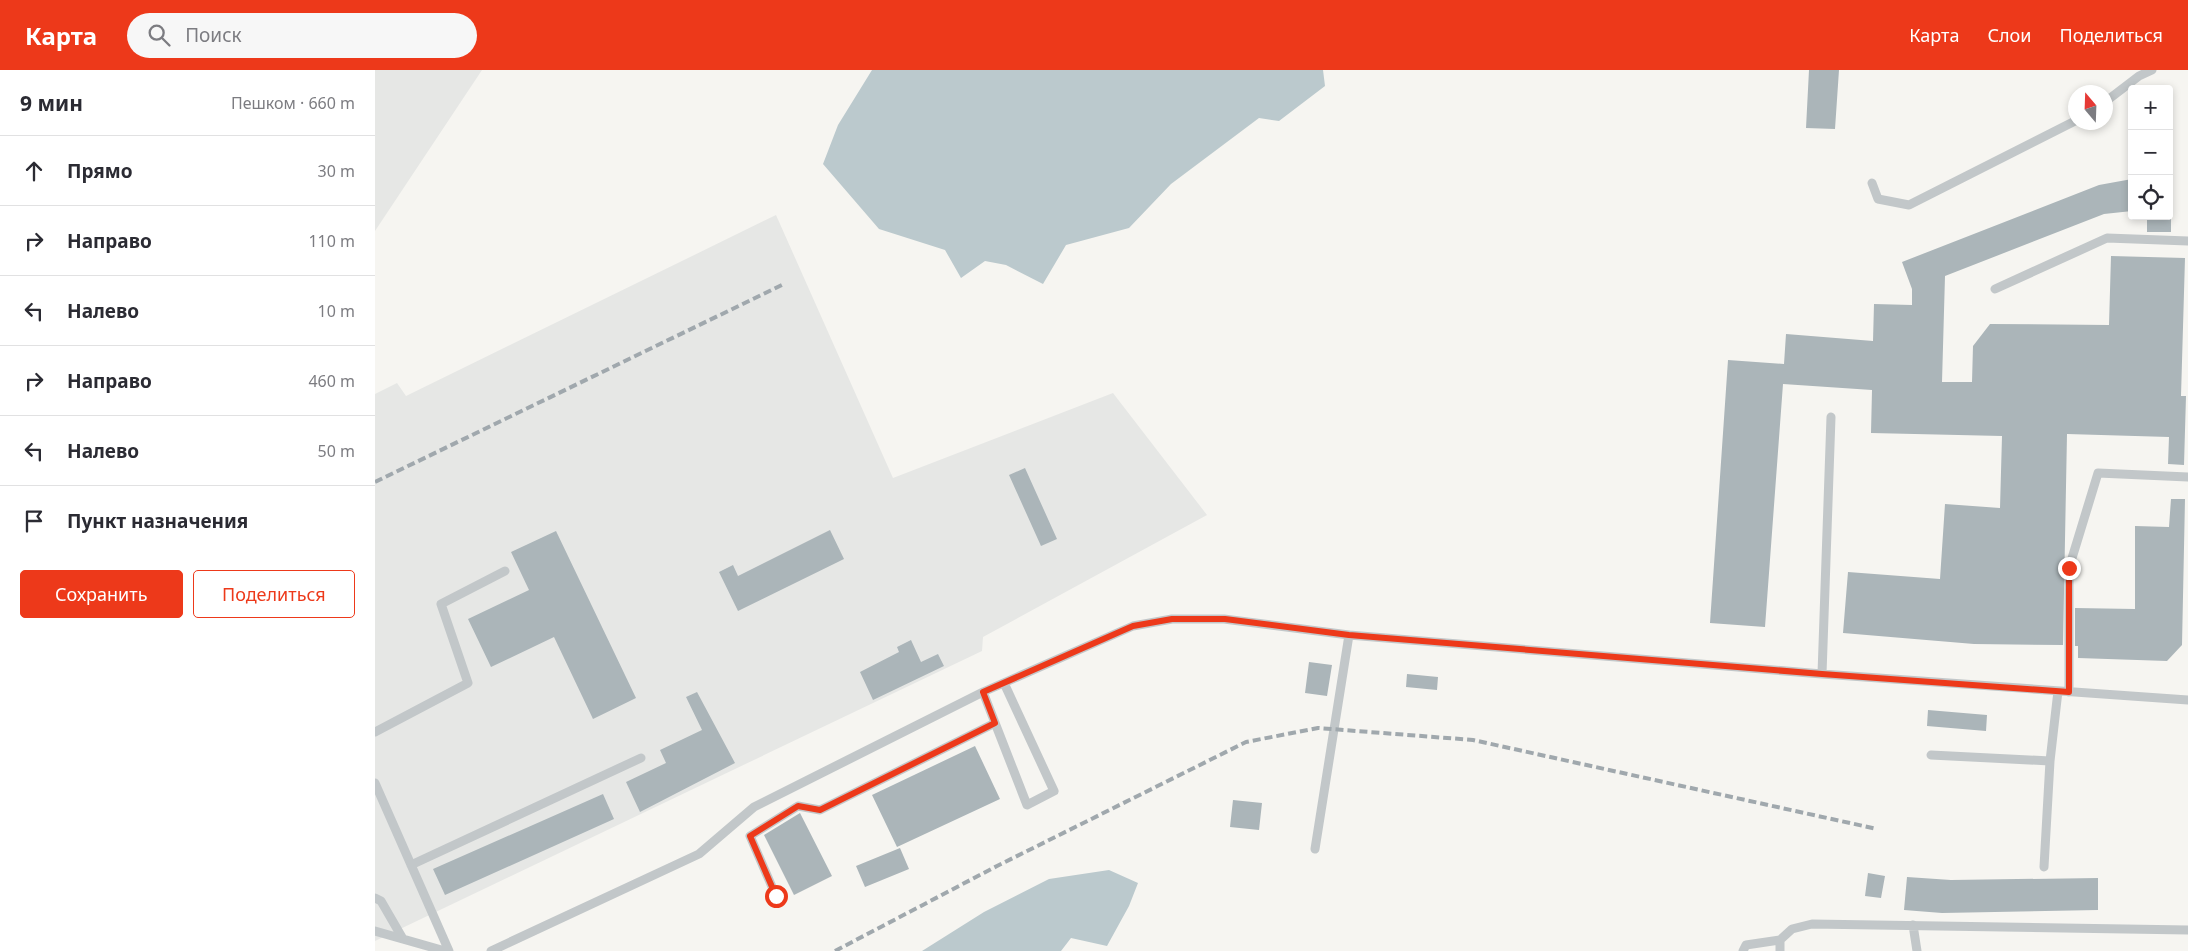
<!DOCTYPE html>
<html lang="ru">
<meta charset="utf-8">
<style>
:root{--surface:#fff;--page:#f7f7f7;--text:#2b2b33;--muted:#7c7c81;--line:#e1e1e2;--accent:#ed391a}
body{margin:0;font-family:"Noto Sans",sans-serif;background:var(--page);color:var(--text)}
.controls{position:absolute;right:15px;top:15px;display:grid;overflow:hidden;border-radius:5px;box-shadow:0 2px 8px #0003}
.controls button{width:45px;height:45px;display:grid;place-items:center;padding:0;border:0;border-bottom:1px solid var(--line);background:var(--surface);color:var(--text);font:25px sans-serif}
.compass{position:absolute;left:1693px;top:15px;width:45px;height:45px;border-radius:50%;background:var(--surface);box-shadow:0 2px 8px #0003;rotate:341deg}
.stop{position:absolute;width:15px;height:15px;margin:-11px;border:4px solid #ed391a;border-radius:50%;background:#fff}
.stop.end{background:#ed391a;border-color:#fff;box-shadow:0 1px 5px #0008}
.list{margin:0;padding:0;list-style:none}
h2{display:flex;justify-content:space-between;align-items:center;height:65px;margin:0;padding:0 20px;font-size:21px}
h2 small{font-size:16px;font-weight:400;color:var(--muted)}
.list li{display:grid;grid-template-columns:32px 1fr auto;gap:15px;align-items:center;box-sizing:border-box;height:70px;padding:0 20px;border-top:1px solid var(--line)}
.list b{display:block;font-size:19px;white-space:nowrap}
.list em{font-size:16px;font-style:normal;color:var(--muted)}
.actions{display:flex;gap:10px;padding:15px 20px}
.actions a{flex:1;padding:11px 0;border:1px solid var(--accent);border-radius:5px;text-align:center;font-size:18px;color:var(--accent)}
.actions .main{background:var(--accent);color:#fff}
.icon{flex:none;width:28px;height:28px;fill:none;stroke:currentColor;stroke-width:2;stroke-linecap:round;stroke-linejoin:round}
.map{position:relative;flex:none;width:1813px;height:881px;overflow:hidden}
header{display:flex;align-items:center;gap:30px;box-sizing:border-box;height:70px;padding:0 25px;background:var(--accent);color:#fff}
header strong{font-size:24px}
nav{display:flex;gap:28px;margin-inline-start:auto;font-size:18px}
.search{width:350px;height:45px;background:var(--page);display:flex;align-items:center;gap:12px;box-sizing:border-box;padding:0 18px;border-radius:28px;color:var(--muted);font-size:19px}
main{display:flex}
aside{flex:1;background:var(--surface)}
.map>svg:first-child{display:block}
.built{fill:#e6e7e5}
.water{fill:#bbc9cd}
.building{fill:#abb5b9}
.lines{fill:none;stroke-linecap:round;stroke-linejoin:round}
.service{stroke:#c2c7c9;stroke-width:9}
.rail{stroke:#a0a8ad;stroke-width:4;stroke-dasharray:8 4;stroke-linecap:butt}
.route{stroke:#ed391a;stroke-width:6}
</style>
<header>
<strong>Карта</strong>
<div class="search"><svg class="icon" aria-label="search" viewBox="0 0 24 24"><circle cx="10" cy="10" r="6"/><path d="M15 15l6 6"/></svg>Поиск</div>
<nav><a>Карта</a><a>Слои</a><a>Поделиться</a></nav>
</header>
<main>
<aside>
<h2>9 мин<small>Пешком · 660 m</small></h2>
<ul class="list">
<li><svg class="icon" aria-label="ahead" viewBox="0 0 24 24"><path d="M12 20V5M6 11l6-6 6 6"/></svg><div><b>Прямо</b></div><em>30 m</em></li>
<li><svg class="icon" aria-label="right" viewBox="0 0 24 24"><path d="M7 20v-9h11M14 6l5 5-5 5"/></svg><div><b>Направо</b></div><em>110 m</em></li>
<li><svg class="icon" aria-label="left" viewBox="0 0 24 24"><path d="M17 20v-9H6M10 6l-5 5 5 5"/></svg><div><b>Налево</b></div><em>10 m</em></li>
<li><svg class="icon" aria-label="right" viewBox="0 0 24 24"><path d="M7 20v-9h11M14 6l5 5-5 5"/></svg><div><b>Направо</b></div><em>460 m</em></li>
<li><svg class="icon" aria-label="left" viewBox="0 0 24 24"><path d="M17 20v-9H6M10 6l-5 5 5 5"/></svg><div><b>Налево</b></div><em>50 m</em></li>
<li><svg class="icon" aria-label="arrive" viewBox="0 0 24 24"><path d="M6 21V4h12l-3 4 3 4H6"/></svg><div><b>Пункт назначения</b></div></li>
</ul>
<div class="actions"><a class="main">Сохранить</a><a>Поделиться</a></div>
</aside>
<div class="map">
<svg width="1813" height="881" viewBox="0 0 1813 881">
<rect width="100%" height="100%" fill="#f6f5f1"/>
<!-- built -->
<path class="built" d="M0 0H107L0 161Z
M401 145 518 408 738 323 832 445 608 567 607 581 0 871V324L22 313 31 326Z"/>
<!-- water -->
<path class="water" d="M497 0H948L950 16 904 51 884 48 796 114 754 158 691 175 668 214 631 195 610 191 586 208 570 180 504 159 448 94 463 55Z
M734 800 763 813 754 836 732 876 696 868 686 881H547L609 842 674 809Z"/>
<!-- building -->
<path class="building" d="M1434 0H1464L1460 59 1431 58Z
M1757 109V141L1729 144 1570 206 1567 312H1597L1598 276 1615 254 1734 255 1736 186 1810 188 1806 326H1811L1809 395 1793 394 1794 367 1692 364 1688 575 1599 574 1468 563 1473 502 1565 509 1570 434 1625 438 1627 366 1496 363 1497 320 1408 314 1390 557 1335 553 1353 290 1409 294 1411 264 1498 271 1499 234 1537 235V219L1527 192 1724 115Z
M1772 146H1796V162H1772Z
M650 398 682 469 666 476 634 405Z
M1796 429H1810L1807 575 1792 591 1703 588V576H1700V538L1760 539V456L1794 457Z
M455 460 469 489 363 541 344 502 358 495 363 506Z
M181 461 261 628 218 649 179 567 116 597 93 549 154 520 136 482Z
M536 570 546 592 563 584 569 596 498 630 485 602 524 582 522 577Z
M934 592 957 595 952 626 930 623Z
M1032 604 1063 607 1062 620 1031 617Z
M322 622 360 693 265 742 251 712 291 693 285 680 327 660 311 627Z
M1553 640 1612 645 1611 661 1552 656Z
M600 676 625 729 522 777 497 725Z
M228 724 239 749 70 825 58 799Z
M858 730 887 733 884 760 855 757Z
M425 743 457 806 419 825 389 765Z
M525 778 534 799 490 817 481 796Z
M1493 803 1510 806 1506 828 1490 826Z
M1532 807 1576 810 1723 808V840L1567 843 1529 840Z"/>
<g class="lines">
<!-- service -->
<path class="service" d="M1730 32 1764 6 1777 0
M1497 113 1503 129 1534 135 1700 51
M1620 219 1732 168 1813 171
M1447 604 1456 347
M608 622 652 735 679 721 629 613
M1694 622V498L1723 403 1813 407
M0 662 93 613 66 534 130 501
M1556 685 1675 691 1683 621
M0 713 74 881
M940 779 974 565
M36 795 266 688
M1669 797 1675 691
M401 826 375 766 423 736 445 740 620 653
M0 828 6 831 28 869
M1538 855 1542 881
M0 861 70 881
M116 881 324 784 379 737 608 622 758 556 797 549H849L974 565 1447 604 1813 630
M1368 881 1371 875 1405 870
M1405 881V870L1417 859 1437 854 1813 860"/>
<!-- rail -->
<path class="rail" d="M0 412 409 214
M460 881 622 796 871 672 943 658 1098 670 1502 759"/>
</g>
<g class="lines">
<!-- route -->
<path class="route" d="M401 826 375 766 423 736 445 740 620 653 608 622 758 556 797 549H850L974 565 1447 604 1694 622V498"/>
</g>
</svg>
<div class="controls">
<button>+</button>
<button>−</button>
<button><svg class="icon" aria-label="locate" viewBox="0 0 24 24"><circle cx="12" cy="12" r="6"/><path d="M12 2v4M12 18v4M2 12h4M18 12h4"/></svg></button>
</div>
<svg class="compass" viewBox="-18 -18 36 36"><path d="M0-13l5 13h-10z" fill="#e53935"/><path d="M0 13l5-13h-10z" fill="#7c7c81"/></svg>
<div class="stop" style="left:401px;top:826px"></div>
<div class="stop end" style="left:1694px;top:498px"></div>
</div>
</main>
